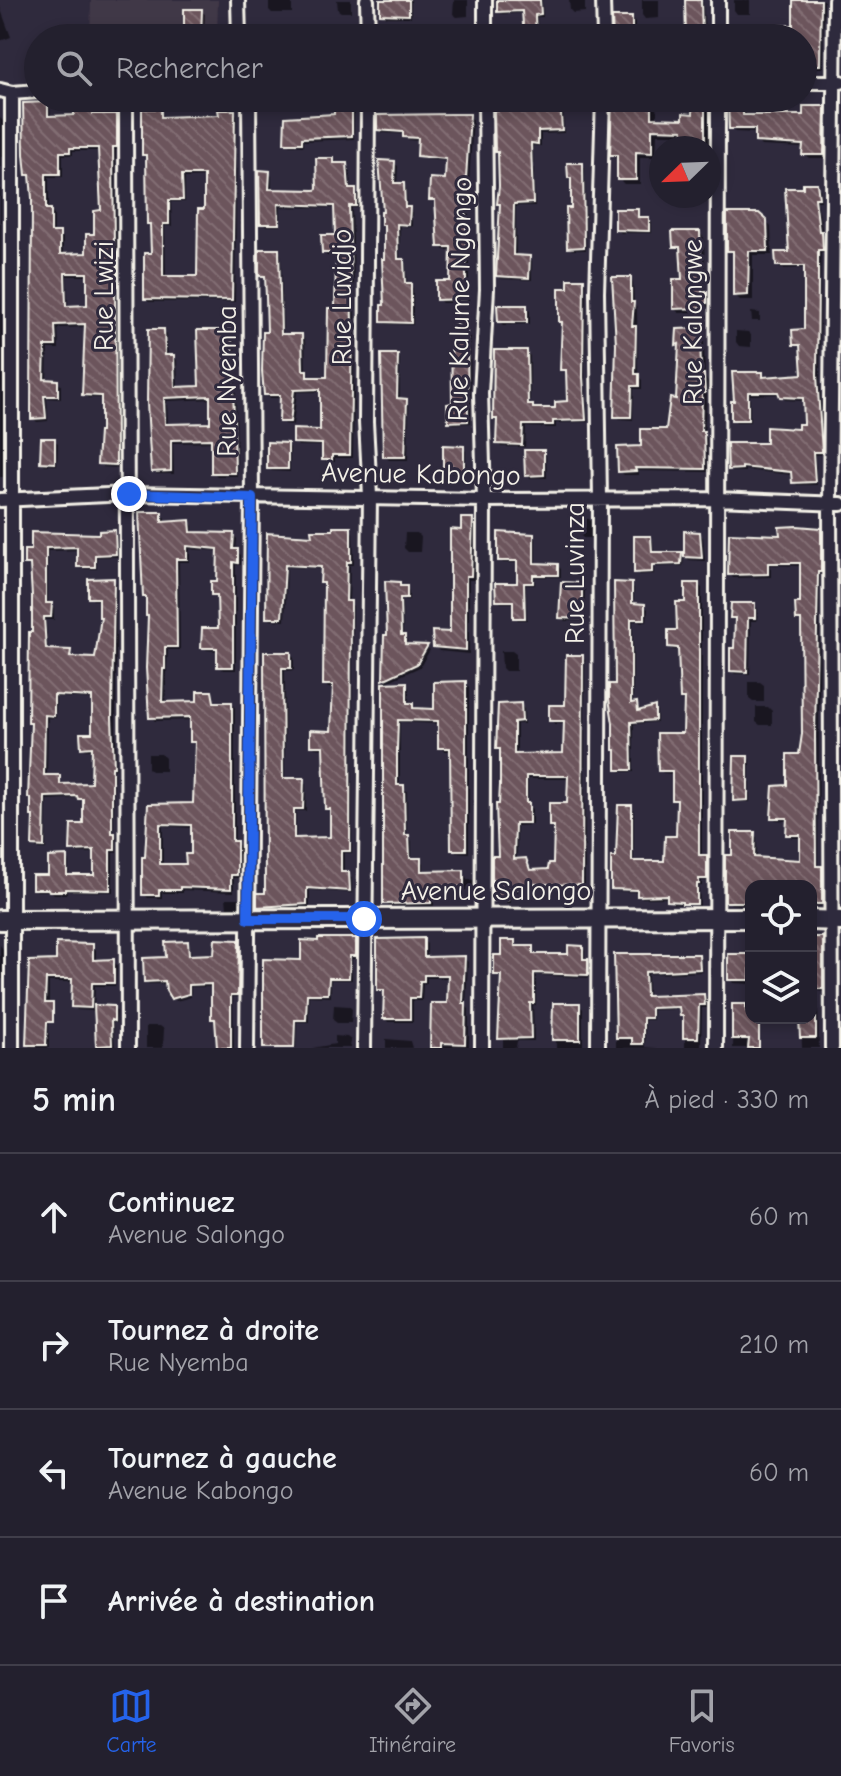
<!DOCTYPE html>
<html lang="fr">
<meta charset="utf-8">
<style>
:root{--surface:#23202e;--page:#2b2836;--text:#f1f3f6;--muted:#a3a3aa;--line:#403e4a;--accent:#2563eb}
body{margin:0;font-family:"Comic Neue",sans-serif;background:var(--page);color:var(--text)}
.controls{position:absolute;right:24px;bottom:24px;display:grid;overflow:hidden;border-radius:16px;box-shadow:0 4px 12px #0003}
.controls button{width:72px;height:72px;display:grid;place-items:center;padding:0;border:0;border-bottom:2px solid var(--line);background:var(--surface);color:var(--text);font:40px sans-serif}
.compass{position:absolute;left:649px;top:136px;width:72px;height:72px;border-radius:50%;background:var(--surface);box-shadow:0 4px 12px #0003;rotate:247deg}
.stop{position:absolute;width:24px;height:24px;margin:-18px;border:6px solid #2563eb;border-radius:50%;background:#fff}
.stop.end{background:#2563eb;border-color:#fff;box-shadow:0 2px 8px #0008}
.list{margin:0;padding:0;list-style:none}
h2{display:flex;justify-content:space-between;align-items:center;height:104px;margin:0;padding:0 32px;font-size:34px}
h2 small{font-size:26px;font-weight:400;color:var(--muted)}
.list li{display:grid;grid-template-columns:52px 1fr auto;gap:24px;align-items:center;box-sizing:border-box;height:128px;padding:0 32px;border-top:2px solid var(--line)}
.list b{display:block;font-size:30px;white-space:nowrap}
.list p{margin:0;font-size:26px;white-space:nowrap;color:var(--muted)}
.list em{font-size:26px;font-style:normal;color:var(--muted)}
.icon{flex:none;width:44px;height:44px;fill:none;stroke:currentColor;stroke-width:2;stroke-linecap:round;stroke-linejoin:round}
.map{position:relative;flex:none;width:841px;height:1048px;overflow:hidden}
.search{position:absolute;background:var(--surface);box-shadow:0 4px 12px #0003;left:24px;right:24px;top:24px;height:88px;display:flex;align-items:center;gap:20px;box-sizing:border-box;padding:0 28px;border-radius:44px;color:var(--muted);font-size:30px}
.sheet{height:616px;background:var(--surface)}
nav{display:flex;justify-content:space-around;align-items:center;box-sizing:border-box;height:112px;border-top:2px solid var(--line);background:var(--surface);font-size:22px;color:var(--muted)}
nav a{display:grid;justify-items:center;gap:4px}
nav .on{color:var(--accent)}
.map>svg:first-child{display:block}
.built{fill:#413746}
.shadow{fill:#0007;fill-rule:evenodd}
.building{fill:url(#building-back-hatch);stroke:#f4f1e8;stroke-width:2;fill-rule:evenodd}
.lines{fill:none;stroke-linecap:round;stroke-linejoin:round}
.street-casing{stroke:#f4f1e8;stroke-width:18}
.secondary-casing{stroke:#f4f1e8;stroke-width:24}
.street{stroke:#2f2a3d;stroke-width:12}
.secondary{stroke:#2f2a3d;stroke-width:18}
.route{stroke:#2563eb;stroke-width:10}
.labels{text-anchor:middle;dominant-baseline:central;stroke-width:6;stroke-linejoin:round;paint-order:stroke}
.street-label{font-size:28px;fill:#f4f1e8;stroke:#2f2a3d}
</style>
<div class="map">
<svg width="841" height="1048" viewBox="0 0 841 1048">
<defs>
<pattern id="building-back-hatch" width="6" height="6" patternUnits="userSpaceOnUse" patternTransform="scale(2)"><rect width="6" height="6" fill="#6c555c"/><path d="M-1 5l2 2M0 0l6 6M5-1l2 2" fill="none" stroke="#826e73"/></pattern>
</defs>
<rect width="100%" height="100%" fill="#2f2a3d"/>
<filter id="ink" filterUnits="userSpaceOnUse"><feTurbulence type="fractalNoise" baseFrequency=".0125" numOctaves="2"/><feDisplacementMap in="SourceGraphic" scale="16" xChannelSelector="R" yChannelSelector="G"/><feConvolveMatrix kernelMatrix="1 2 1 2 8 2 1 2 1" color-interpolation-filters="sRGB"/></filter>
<g filter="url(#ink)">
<!-- built -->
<path class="built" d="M91 0H218L217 38H90Z"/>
<!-- shadow -->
<path class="shadow" d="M269 0H292V13H272L269 10Z
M337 0H351V12H341L338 10Z
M382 0H411V17H386L382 13Z
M454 0H468V16L457 17 453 14Z
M500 0H542L543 17H537L538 38H496V34L526 35 525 13 502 14 499 11Z
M569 0H585V12L573 13 570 10Z
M642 0H659V18L645 19 642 15Z
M687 0 703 2 705 38H664L688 35Z
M734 0H750V14H737L734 10Z
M795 0H824L823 68H803V72V38H756L795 27Z
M0 7 11 37 0 41Z
M201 11 205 14 204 38H186Z
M631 19 635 23V38H614Z
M93 32H138L142 38H93Z
M57 33 60 38H41V34Z
M332 33H349L353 38H332Z
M432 33 468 34 471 38H432Z
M560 101 563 104 564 133 541 134V146H533L535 206H516V258H529L532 261V280L501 279 498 276 520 112 552 110Z
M704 102 709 107V151V148H685V134H657L656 157H640V184H624L619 179 617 160 612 154 651 105 657 110V120L685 121 695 116Z
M742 102 746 106V117H805L824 108 828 112V158H809L804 154 805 148 761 146 757 142V133L735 132 731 128Z
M47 104 50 108 51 118 76 117 92 104 95 108 96 116H116L120 119V150H116L117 254 120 257V278H117L119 468 103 467 99 463 103 434V398H88L84 395 87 327 58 328 59 349H48L47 381 57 382 61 385V399L47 398 48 421 37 422 33 418 32 178 28 174ZM73 151H100L103 212 89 255 63 256V237L54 234V215L49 210V177H63V155H73ZM67 276H89V307L68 308Z
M351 106 354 109V139L304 141V146L290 145 286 142Z
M144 111H160L164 119 221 117 234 112 237 115 235 302H149L146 299 153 255ZM206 177V211L199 278H166L165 226H172L171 202H185V178Z
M469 116 473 120 469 184V302L442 303 438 299 452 283 453 250H444L440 246 437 203 431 199 447 181 448 161 423 159 419 155 420 141 409 140 405 134 383 133 379 130Z
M0 118 3 121 5 157H1V279L3 353 6 357V477H0Z
M659 157H661V182L658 179Z
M333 160 350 169 351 191 359 195V208H352L355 326 353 458H335V462H327L324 459V446H298L295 442 321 432 322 392H297L293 425 284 424 281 421 282 398H269L266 394 269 334 267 278 261 275 278 251 281 254 283 336H301L305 339 306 373 309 379H329L337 310 338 256H327L323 252 337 237 336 208 281 207V226H265L262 223 269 173 272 176V191L315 192 319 190Z
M394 163 398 166 397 185H403L406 188 407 209 412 212V227L400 226V261L406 264 407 285 413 288V325L386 324 383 321 386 307V227L383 224Z
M582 165 585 168 586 250H572L569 247 573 180 570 177Z
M816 185 820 189 821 201H817L826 252H821L820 282V380L824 454 815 455 817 485H797L794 482 793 475 745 470V472H733L730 469 768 445 806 426 805 401 785 400 781 394 750 395V422H736L733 419V403L762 374 766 377 804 376 803 348 795 345 806 331V268L781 269 778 265 791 254 805 190Z
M679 196H703V203H684Z
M637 211 641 219H648L652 222V233H621L617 229Z
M766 221 771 227 772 255H753V300H740L735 295 734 255 729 250Z
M700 233 704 238 706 293 710 298V307L705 308V312L679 313 675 309 684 281 682 251 675 246Z
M630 279 633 282 634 305 637 308 638 376 642 380V389H634L633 420 620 419 616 416Z
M583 281 586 284 585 382 588 422 556 423V428L526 427 525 447H501L498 443V422L495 418 526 352 530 356V407L535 410H557L569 403V372L562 369 570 290Z
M526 307 530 311V324L503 325 500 322Z
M751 312 760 313V321H752Z
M699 330 704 335 705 378 708 381 704 435 707 438 708 472 639 471V475H624L620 471 643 448 667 431 678 401 681 346 678 344Z
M164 331 167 335 168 357H173L177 360 178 389 201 388 232 332 235 335 237 476H217L213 472V442L173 443 174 474H157L153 471ZM212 399V425L168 426 167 401Z
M736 331 748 332 751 335V347L739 346 736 342Z
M466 334 470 337 471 423 454 424 450 421Z
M397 356 400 359V401L409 405 408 460H389L385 456Z
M54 440 58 443 57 465H45L42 462Z
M287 444 290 448V472L272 471 269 468Z
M463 448 466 451V473H448L445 470Z
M543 452 546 455 547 478H530L527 475Z
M161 514 165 518V524L190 522 193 526V534L233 535 237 539 236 551 241 555V565H236V670H223L219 666V651L207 650 203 647 220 630 219 598 213 595 219 583 220 551 190 549V562H179L180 650H168L165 704 199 703 211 693 216 704H232L235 708V842L240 846V878H234V892L183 890V893H162V898H148L144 894 150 806 195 805 196 745 192 742V720L155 721 151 717 148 600 144 596ZM163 826 193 828V855L188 866H163Z
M580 519H589L593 522 592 538H583L579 534Z
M472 520 476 525 475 580H469V654L439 651 435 646 452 634 463 532Z
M350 529 353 533 354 565H350L349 602 353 606 352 853H344V874L352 878V893L310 890V907L263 910 259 906 267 895 266 654H290L294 658V670L285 671V780H303L306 784V811H296V840L332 839 330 812 327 808 325 749 315 748 312 745 333 733 335 688H328L325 684 326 586 322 582V569L287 567 285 621 271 620 268 617 269 535 314 538Z
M820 530 824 533V575L820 574 818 868 825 871V906H811V886H751V905L731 904 727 901 734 857 754 834 757 838V860L802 862V838H792L788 835 789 821 776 820 773 817 800 756 804 735 802 623 798 619 802 605V566L771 565V577L733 578 730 574 782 537Z
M114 532 117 535 118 557H97V569H82L79 566V550L48 551V605L54 608V620H46L48 652H70L73 659 97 660 103 618 101 600H93L90 597 113 580 116 583V769H114V835L117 838V852L113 853V892L67 891V894H54L51 891H37L34 888 50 877 66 858 69 862V877H96V853H76L72 850 86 826 85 801 80 798 47 800 46 849H37L34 846 33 801 30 797 33 725 30 722 34 596 32 566 26 563 33 552V534L101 536ZM56 697 94 699V735L83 747 86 750H94L93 785 62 786 59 777H47L48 718H56Z
M405 533H417L421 537 420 552H408L404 548Z
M699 534 703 537 705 561 689 560 686 557Z
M534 536 536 539V565L558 566 561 569V577H535V585H526L527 620H518L515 617V603H501L498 600 519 585V563H503L500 560Z
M651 538 653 541 654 554H681L684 557 683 566 654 567V574L639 575 636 572Z
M400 584 409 591V600H402L403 636 407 640V646L427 647 430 650 420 667 387 682 385 679Z
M581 585 585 589 584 621H565L561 618Z
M631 585 634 588V605L644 606 648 609 647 622 633 621V705L640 708V712L654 708 657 711V722L634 724V772H621L618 769 617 686Z
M698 585 702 588V857L710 860V881H702V886H699L700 906 673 904 669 898H642L639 892 616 891 613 888 631 807 634 810V863H666L678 838 674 774 663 773 660 770 685 735 686 702 682 698 680 650H673L670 647 679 632 687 604Z
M754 605 758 609 757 621H751L750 674H735L732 671 736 650V620L732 617Z
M501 651H512L516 654V671H505L502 668Z
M582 657 585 660V888L536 886 537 891 511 892V903H497L494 900 500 858 502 752 498 748 520 705 524 709V724H517V756L565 755 566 724H555L551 721 567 707ZM528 779H570L569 805 551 825 554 828 555 865 550 871H532L526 860 517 861V826L532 825V809L528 806Z
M749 682H760L764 685V702H753L749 699Z
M465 683 469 687V853L456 852 453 849 452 751H444L440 747V724L400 722V787L407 791V836L412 841V860H420L424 864V873L463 872 467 879 474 880V895H469L468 890 434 889V906H389L385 903V685L406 684 409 688V705L415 708 436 711Z
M756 707H768L772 711V725H760L756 722Z
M148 754H161L165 758V771H151L148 768Z
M747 758 750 760V802H737L735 800Z
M226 898H239L240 908H227Z
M811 939H822L825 942V992L811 990Z
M355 940 358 944V959H352V980H331V997L309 996V1022H297L296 1048H268L303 962Z
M423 940 427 944V959L464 958 468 962 466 1006 469 1009V1048H432L449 1005 450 978H427V984H423L422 1001H413V1022H388L385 1018 386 993 379 989Z
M238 942 241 946 240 997H233L234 1048H219L217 1022 213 1018V987H191V997L176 1001 168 984H149L146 981 187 943 190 946 191 957 216 956Z
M515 942 518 948H532L536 956H570L582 948 585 951V961L590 964V978L536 975V1005H533L534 1041H517L516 1048H503V977L496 974 503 957Z
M0 945 3 949V979H0Z
M92 946 96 950V962L113 961 117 965 116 986H95L94 1007 113 1008 117 1012 116 1023H113L115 1048H97L96 1011 77 1010 73 1006 74 982H49V1048H30L28 1044 31 963 58 962Z
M616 956H698L701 959 702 972 648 974V997L704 996 707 999V1008H702L701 1048H685V1019L682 1015 681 1009 653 1010V1020H645V1047L658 1048H616Z
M730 956H751V984L733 983 730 979Z
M811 1000 818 1002 819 1048H802L801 1021H790L788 1018H811Z
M334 1005 349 1006 352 1009 351 1023H337L333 1020Z
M555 1005H579L583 1009V1048H556Z
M734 1006H745L748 1013H751V1018H760V1048H733Z
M146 1026H160L164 1029 163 1048H146Z
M335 1036 347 1037 351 1040 350 1048H312L335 1044Z
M386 1039 410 1041 412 1048H386Z"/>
<!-- building -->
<path class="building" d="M380 0H409V15L380 14Z
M497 0H540L541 14 535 15 536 38H524L522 11 497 12Z
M685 0H701L702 38H686Z
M793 0H821L820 65H803V38H754V27L793 25Z
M184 9H202L201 38H184Z
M612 17H632V38H613Z
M550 98 560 99 562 130 538 131V144L531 143 533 203 514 204 513 255 530 256 529 278 496 276 500 204H497L499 186 498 152H495L494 110H518V107L550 108Z
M612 100 652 103V118L683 119V113L693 114V100H705V148H693V138H683V130L652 129V153L636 152V180H617V155H610Z
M728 100H743V115H803V106H825L824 155H802L803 145 755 142V129H729Z
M48 102V116L74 115V103L92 102 93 114H117V147H113L114 252H117V275H115L116 465 97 464 99 432H101V396L82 395 85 324 55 325 56 346H45L44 379 58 380V396H44L46 418 31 419 32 198 30 175H26L24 154 23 103ZM70 148H98L101 210 94 211V234H86V253L60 254V232H51V209H46V174H60V152H70ZM65 273H87V305L66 306Z
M334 104H352V136L302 138V143H284L285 117 334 114Z
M142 109H161V117L219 115 218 110H235L232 300 144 299V253H151L150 224H147L146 155H142ZM182 175H204V209H198L197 276H163V224H169V200H183Z
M451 114H470L466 179V299L436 300V281H450L451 247H438L435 200H429L430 178 445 179 446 159 417 156 418 138 403 137V132L377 130V115Z
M316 158H334V163H347L349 189H356V206H349L352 322 350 455H332V460H322V444L293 443V429L320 430V389L294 390 290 422H279L280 395H264L262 371 263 332H267L266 297 265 276H259V249H279L281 334H302L303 370H307V377H327L328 308H335L336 253H322L321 235H335L334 206 278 204 279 224H260L259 170 270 171 269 189 315 190 317 189Z
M379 160 395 161 394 183H404L405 207H410L409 225 397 224 398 259H404L405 283H411V323L381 322V305H384L382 259H384V225H381V212H383Z
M567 163H583L584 247 567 248 566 208H571V178H568Z
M803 183H817L819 198H815L819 231H822L823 250H818V278L817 375 822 452H813L815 482 792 483 791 472 742 467V469L728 470 727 443H766V427L798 429V424H804L803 398 780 397 778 392H748V420H731V401H734L732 372H763V377L802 374 800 345H793L792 330 804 329V266H776L775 252H789L785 188H803Z
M615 209H638V217H649V231L615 230Z
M727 213H759L767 220 768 251H749L748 295 733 296V251H727Z
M672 231H700L702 292H707V303L701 304V308L673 309V279H682L680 247H673Z
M612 277H631V302H634L632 326H636L635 374H639V386H632L631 417H614L616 344Z
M568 279H584L583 377 586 420 553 421V425H523L522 445 496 444 497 419H493L494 350H527L528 405H533V408H555V402L567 401 566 370H560L562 322H559V288H568Z
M497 305H527V322H498Z
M457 325 467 332 468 421 448 422 447 404 452 403 451 326Z
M700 328 701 374H704L705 393H702L701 431H704L705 469 635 468 636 471 618 472 617 447 641 446V429H666L670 398 676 399 679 344 676 345 677 329Z
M148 329H164L165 355H174L175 387 199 386 197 330H232L235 473H211V439L171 440V471L151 472 147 403ZM210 396V423L165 424 164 398Z
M381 354H398L397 398 407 399 405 457H383Z
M41 438H55V463L40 462Z
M267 442 288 443V469H267Z
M443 445 464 446V471L443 470Z
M524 450H544V475L525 476Z
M139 512H162V522L190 520 191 532 234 533 233 549H238V563L233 562V667H217V648H201L202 628H218L217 595H211V581H217L218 549 187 546V559H176L177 647H165V669H163L162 702 197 701V691H212L214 702H232V841H237V875H231V889L180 887V890H159V895H142V857H145L148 804 193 803 195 742H190V717L149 718 146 668 148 616H146V597H143ZM160 824 191 825V854H185L186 864H160Z
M461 518H473L471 576H466V650L433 647 432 631 450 632V529L461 530Z
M797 526 821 528V572H818L815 735 816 866H822V904H811V886L807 884H751V902H725V855H732V832H755L754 857 800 860V835H786L787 818H771L773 786 787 785V754H799L802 734 801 620H796L795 603H800V563H768V574L728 575 729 533 780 535 779 527Z
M333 527H351V562H347L346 601H351L350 851H341V872H349L350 891 307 888V904L257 907V893H265L264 652H291V668H282L283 778H304L303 809H294V838L330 837V809H325L323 746H310V730L331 731 333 685H323L324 583H320L321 567 285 565 282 618H266L267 533 312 536 311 530H333Z
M115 530 116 554 95 555V567H77V547L46 548V603H52L51 617H44L46 649 71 650 70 657 95 658 101 617H99V598H88V579L114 578 112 717 114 767H112V833H115V850H110V890L65 889V891H49L48 889H32V875H48V857L67 856V875H94V850L70 851 71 824H83V799H78L77 796 45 797 44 847 32 846 33 816H31V798H28L31 723H28L29 632H32V596L30 564H24V550H31V532L99 534V531ZM54 695 92 697V733H80L81 748 92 747 91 783 60 784V775H44L45 715 54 716Z
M684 531 700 532 702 558 684 557Z
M498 532 534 534V563L558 564V575H533V583H524L525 618H513V601H496L495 583H517V561H498Z
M634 536H651L652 552H682L681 564 652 565V572L634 573Z
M385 581 400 582V586H407V598H400L401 635H405V644L428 645 417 664 383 680 384 635H387Z
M561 582 582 583V619L559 618Z
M614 582 632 583V603L645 604V619H631V703L637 702 638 711 655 706V720L631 722 632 770H616V750H613V723L609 699V684H615Z
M685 583H699V855H707V879H699V884H697V904H682V902L667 901V895L637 896V890L611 889V857H616L618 805H632V861H664L665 836H676L677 800H672V771H658L657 733H683L684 699H680L678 648 668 647V630H677L676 602H685Z
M731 603H755V618H748L747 672 730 671V648H734L735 618H730Z
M566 655H583L582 885 534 884V888L508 889V900L492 901V856H498L496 804H499L500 785V749H496L498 704 521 703 522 721 514 722V754L563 753 564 721H549V705H565ZM526 776H568L567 803H549V826H554L553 863H549L548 869 530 870 526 858 514 859 515 823H529V803H526Z
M466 681V850H451L450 748H438V721L398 720 397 750V785H404L405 835H409L410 858H421V871L464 870V887L431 886V903L383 904V683L407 682V703H413V708L434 709V682Z
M734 756H748V800L733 801Z
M811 937H823V989H811Z
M318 938H356V956H350L349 978H329L328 994H307L306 1020H295L294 1048H263V959L301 960V940L318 941Z
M424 938V957L465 956 463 1003H466L465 1044 442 1043V1048H430L431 1003H447L448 975H424V981H420L419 998H410V1019H383L384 990H377V939Z
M215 939 239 940 238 995H231V1048H217L215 1019H211V984L189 985V994L171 999 166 991 165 981 144 982 143 958 166 957 165 942 188 941 189 955 214 954Z
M501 940H515V946H533V954H568V945L583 946V959H588V975L534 973V1003H530L531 1038 498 1039 501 975H494V955H501Z
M56 943 93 944V960L114 959V983H92L91 1008 71 1007 72 979H46L45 1003H53V1022H47L46 1045H26L29 961 56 960Z
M614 954H699L700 969 645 972 646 996 704 994 705 1005H699L698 1038H683V1016H680L679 1007 651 1008V1018H643V1044H632V1038H616Z
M728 954H750V980H728Z
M553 1003H580V1040H552Z
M732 1004H746V1011H751V1018H759V1048H748L749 1039H732Z
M94 1005 114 1006V1021L111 1020 112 1045 96 1046Z
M799 1018H816V1038H800Z"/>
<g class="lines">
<!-- street casing -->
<g class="street-casing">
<path id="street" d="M238 0 239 38
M367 0 368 38
M485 0V38
M603 0 604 38
M718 38V0
M803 82H841
M0 90 12 93 38 91
M126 98 128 1048
M0 500 129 494 484 500 717 499 841 504
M12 1048V93
M247 1048 252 498 249 98
M364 1048 370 496 366 422 368 98
M482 1048 484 500 481 393 487 289 485 98
M598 1048 600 499 597 292 603 98
M716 1048 718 98
M832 1048 830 503 835 0"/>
</g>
<!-- secondary casing -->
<g class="secondary-casing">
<path id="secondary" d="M0 920 751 918
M811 920 841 921"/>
</g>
<!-- street -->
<use href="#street" class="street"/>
<!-- secondary -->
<use href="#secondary" class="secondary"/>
</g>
</g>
<g class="lines" filter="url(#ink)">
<!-- route -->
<path class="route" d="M129 494 252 498 248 919H364"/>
</g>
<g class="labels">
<!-- street labels -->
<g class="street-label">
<text transform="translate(104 296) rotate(-90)">Rue Lwizi</text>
<text transform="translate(342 297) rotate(-90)">Rue Luvidjo</text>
<text transform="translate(460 299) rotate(-89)">Rue Kalume Ngongo</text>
<text transform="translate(693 322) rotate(-90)">Rue Kalongwe</text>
<text transform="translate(227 381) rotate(-90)">Rue Nyemba</text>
<text transform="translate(421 474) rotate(1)">Avenue Kabongo</text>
<text transform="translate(575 573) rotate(-90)">Rue Luvinza</text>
<text x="496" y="891">Avenue Salongo</text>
</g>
</g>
</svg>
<div class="controls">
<button><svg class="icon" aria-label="locate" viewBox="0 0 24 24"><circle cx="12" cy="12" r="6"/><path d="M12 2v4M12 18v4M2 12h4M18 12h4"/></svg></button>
<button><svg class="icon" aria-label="layers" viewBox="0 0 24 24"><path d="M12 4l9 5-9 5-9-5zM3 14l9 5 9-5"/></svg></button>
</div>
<svg class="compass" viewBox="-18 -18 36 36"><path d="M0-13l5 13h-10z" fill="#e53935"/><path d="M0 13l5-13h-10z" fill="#a3a3aa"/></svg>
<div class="stop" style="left:364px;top:919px"></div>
<div class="stop end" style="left:129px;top:494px"></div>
<div class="search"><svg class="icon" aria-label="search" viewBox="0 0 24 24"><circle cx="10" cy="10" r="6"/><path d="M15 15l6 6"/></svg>Rechercher</div>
</div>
<section class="sheet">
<h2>5 min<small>À pied · 330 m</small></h2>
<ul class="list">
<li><svg class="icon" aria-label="ahead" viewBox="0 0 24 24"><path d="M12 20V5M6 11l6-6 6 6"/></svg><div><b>Continuez</b><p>Avenue Salongo</p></div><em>60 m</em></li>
<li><svg class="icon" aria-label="right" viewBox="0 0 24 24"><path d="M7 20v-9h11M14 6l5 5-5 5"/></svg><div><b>Tournez à droite</b><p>Rue Nyemba</p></div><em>210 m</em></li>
<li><svg class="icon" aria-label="left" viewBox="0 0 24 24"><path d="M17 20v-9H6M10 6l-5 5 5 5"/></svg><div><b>Tournez à gauche</b><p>Avenue Kabongo</p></div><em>60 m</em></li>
<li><svg class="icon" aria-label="arrive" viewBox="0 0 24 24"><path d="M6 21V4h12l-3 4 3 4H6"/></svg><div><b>Arrivée à destination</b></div></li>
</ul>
</section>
<nav>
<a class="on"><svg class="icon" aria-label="map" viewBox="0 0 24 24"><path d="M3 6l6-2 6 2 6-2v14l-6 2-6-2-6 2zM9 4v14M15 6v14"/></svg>Carte</a>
<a><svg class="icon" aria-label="directions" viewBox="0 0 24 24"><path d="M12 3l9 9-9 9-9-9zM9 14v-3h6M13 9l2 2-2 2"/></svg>Itinéraire</a>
<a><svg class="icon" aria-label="saved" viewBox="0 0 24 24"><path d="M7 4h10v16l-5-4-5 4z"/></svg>Favoris</a>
</nav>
